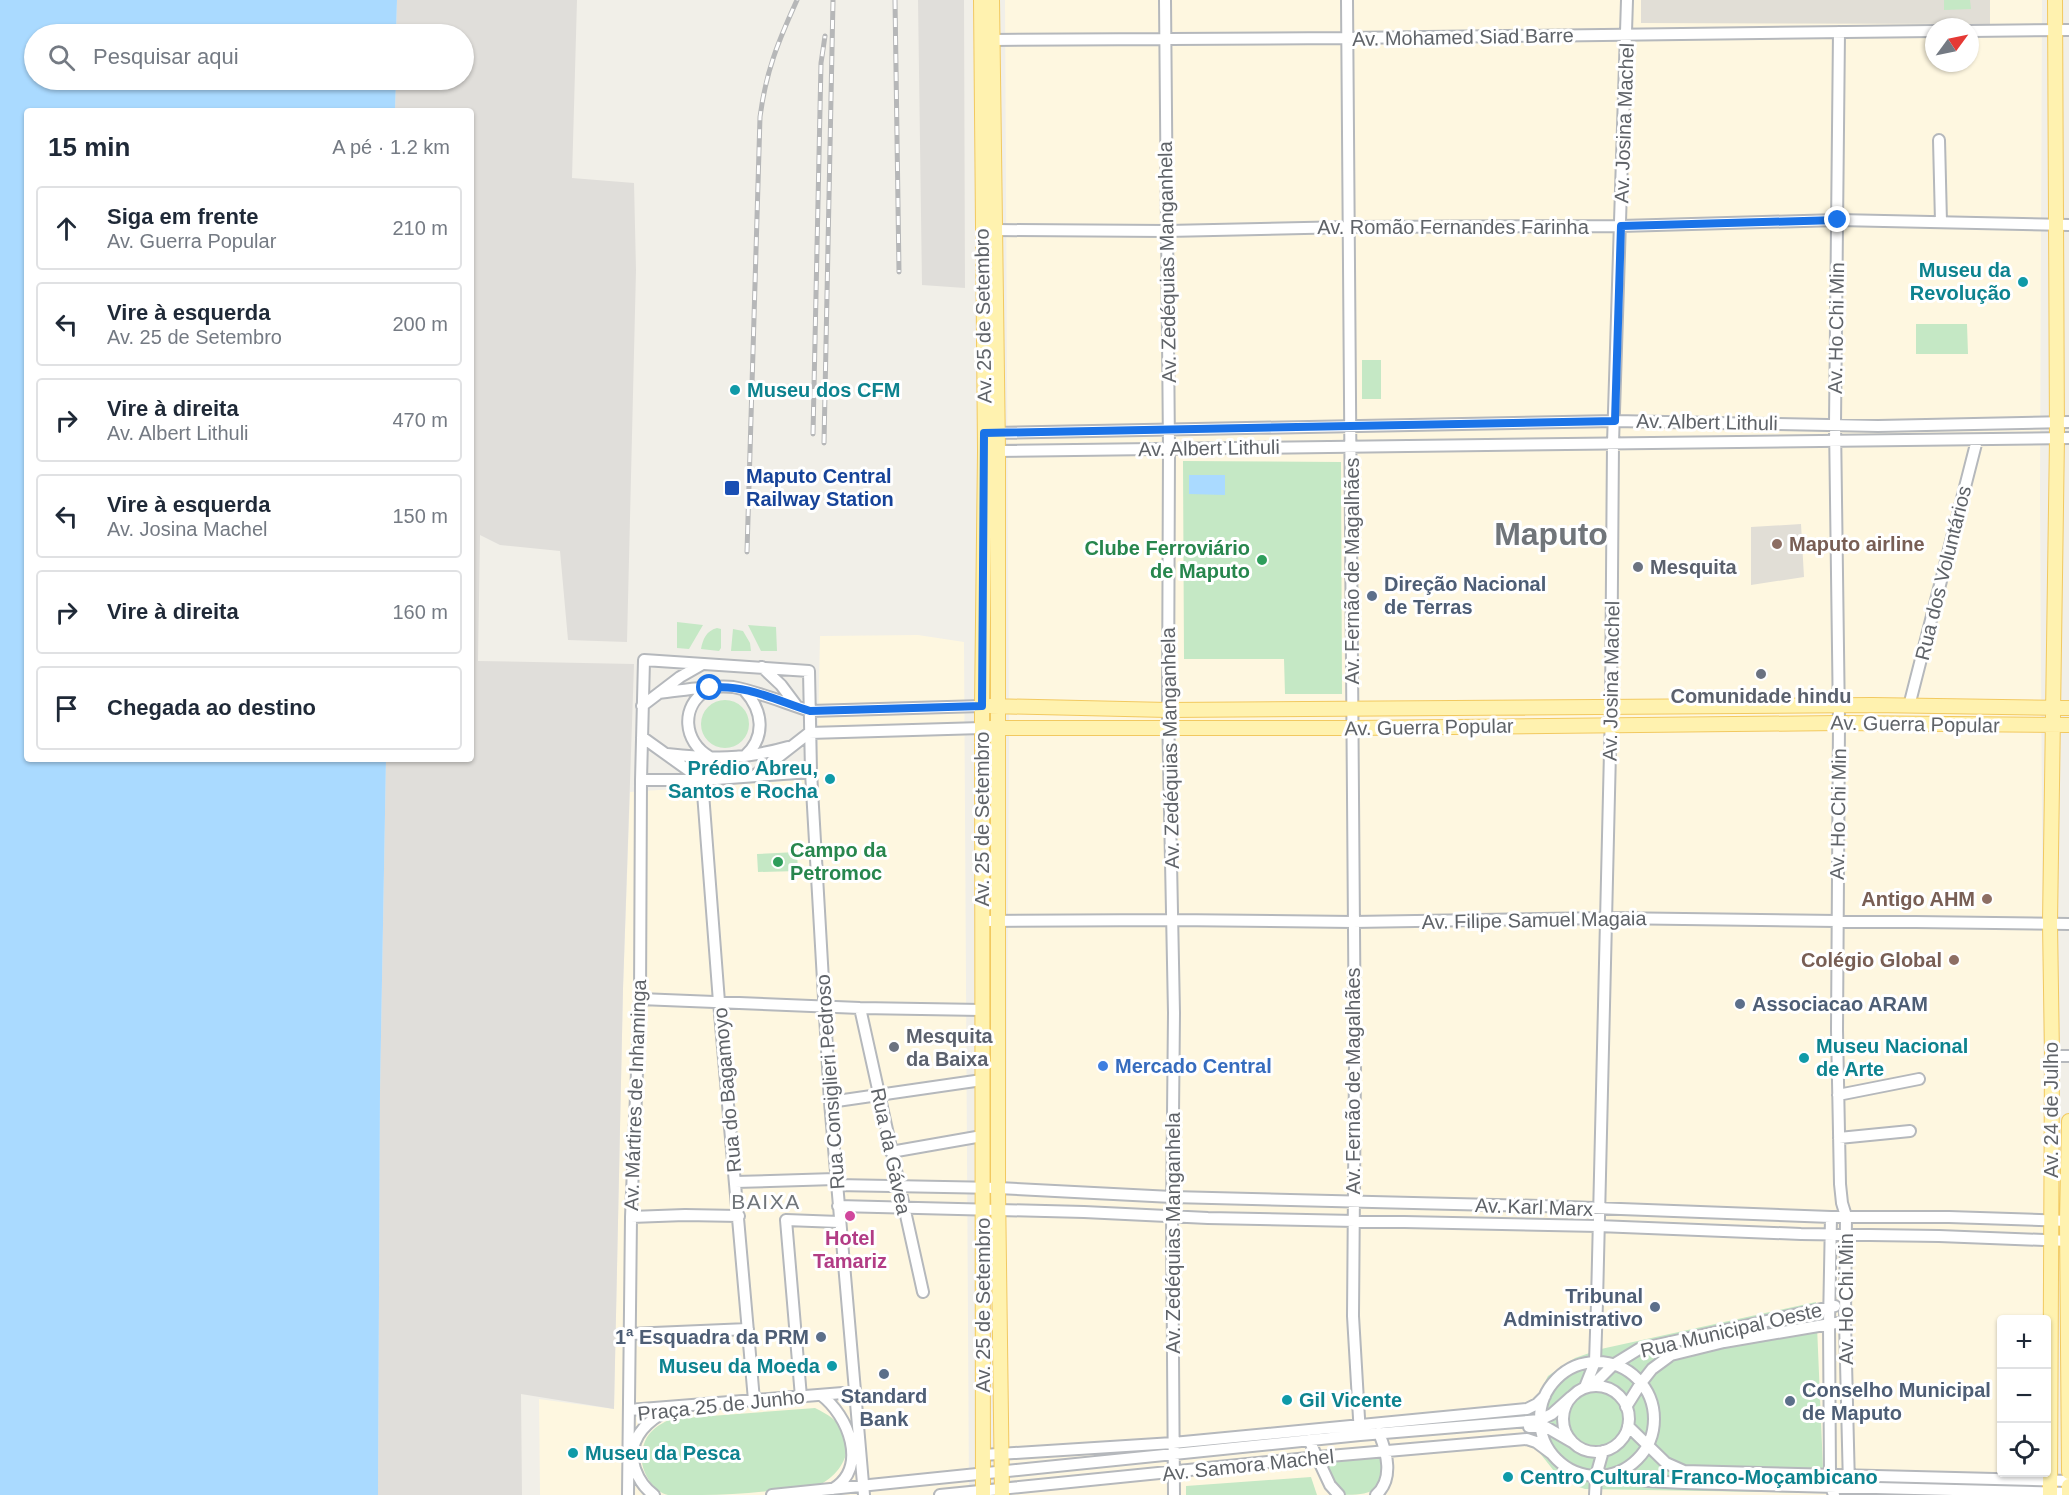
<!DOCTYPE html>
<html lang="pt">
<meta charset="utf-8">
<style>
:root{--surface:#fff;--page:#f2f2f3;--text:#1f2937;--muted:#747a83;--line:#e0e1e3}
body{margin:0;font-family:Arial,sans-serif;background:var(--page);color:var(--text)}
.controls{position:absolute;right:18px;bottom:18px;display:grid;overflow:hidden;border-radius:6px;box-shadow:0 2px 4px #0004}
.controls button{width:54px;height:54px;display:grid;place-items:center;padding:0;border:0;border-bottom:2px solid var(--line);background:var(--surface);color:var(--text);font:30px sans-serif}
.compass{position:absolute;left:1925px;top:18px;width:54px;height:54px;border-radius:50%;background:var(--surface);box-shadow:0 2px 4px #0004;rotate:57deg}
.stop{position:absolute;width:18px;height:18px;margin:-14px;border:4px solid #1a73e8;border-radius:50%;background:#fff}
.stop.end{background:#1a73e8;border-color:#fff;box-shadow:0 2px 6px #0008}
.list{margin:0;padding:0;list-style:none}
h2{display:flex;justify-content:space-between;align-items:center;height:78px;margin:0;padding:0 24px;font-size:26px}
h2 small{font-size:20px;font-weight:400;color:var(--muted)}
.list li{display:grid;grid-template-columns:39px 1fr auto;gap:18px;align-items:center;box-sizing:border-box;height:84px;margin:0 12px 12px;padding:0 12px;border:2px solid var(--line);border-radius:6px}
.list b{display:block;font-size:22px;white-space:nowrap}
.list p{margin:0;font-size:20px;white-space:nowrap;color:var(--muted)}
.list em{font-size:20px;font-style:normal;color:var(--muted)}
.icon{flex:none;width:33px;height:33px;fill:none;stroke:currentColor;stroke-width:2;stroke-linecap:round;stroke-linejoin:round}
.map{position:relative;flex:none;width:2069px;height:1495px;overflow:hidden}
.search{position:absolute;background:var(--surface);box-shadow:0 2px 4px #0004;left:24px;top:24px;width:450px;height:66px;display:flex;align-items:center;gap:15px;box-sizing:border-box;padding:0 21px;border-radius:33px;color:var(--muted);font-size:22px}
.panel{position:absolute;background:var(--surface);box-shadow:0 2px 4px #0004;left:24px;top:108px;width:450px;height:654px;border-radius:6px}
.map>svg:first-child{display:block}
.commercial{fill:#fef7e0;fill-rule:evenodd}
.industrial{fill:#e0deda}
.education{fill:#e1ded6}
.green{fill:#c5e8c5}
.water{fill:#aadaff}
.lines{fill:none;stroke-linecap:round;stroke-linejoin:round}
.minor-casing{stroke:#b5b8bc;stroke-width:14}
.major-casing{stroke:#f2c960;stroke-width:16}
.minor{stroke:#fff;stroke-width:10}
.major{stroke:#fff2af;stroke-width:14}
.rail-casing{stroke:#b6b7b8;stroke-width:5}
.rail{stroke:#fff;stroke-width:3;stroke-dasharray:9;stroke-linecap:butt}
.route{stroke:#1a73e8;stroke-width:8}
.culture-dot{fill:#0f9aa8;stroke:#fff;stroke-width:2}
.transit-dot{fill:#1a4fb4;stroke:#fff;stroke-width:2}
.education-dot{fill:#8d6e63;stroke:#fff;stroke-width:2}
.leisure-dot{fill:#2e9e5b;stroke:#fff;stroke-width:2}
.worship-dot{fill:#6b7280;stroke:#fff;stroke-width:2}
.service-dot{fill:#5c6f8a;stroke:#fff;stroke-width:2}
.shop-dot{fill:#3f7fe0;stroke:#fff;stroke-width:2}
.hotel-dot{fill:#d1479c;stroke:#fff;stroke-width:2}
.labels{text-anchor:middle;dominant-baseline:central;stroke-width:6;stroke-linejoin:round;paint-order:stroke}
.street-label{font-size:20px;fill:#5f6368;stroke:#fff}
.culture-label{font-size:20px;font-weight:bold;fill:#0d838f;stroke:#fff;text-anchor:start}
.transit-label{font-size:20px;font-weight:bold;fill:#164399;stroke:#fff;text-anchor:start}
.education-label{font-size:20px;font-weight:bold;fill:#785e54;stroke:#fff;text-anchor:end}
.leisure-label{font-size:20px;font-weight:bold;fill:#27864d;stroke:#fff;text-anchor:end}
.worship-label{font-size:20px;font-weight:bold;fill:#5b616d;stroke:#fff;text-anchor:start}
.service-label{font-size:20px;font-weight:bold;fill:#4e5e75;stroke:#fff;text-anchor:start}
.shop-label{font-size:20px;font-weight:bold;fill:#366cbe;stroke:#fff;text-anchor:start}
.hotel-label{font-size:20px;font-weight:bold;fill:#b23c85;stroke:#fff}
.neighbourhood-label{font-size:21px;letter-spacing:1.5px;fill:#70757a;stroke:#fff}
.town-label{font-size:32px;font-weight:bold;fill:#70757a;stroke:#fff}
</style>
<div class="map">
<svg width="2069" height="1495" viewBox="0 0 2069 1495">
<rect width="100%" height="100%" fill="#f1efe8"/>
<!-- commercial -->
<path class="commercial" d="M1005 0H2042L2040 494 2045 1319 2002 1320V1472L2046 1473V1495H1004L1009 744ZM1934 27H1970V63H1934Z
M918 635 964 642 969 1495H540L539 1399 614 1409 623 989 630 792 817 779 820 636Z"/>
<!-- industrial -->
<path class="industrial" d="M397 0H577L572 178 634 183 636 270 627 642 568 640 560 551 500 545 480 535 478 661 634 664 623 989 614 1409 521 1394 522 1495H378L380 1092 386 759H471V111H395L396 80H464V34H396Z
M918 0H964L965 288 922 285Z"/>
<!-- education -->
<path class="education" d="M1641 0H1990V24L1641 23Z
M1801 524 1804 577 1751 585V527Z"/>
<!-- green -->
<path class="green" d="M1944 0H1970L1971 9 1944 10Z
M1916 324H1967L1968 354H1916Z
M1362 360H1381V399H1362Z
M1183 461 1341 462 1342 694H1285L1284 659H1184Z
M677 622 703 625 689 649 677 648Z
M748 625 776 627 777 651H761Z
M717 628 721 629V648L719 651 701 649C703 639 706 631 717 628Z
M733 629 743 631 750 643 751 651H731Z
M701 724a24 24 0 1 1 48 0a24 24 0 1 1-48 0Z
M797 852 798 871 758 872 757 854Z
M1816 1302 1824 1493 1585 1489 1573 1485 1554 1471 1539 1452 1536 1399 1548 1376 1575 1358 1601 1349Z
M815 1408C821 1411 827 1414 832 1418 860 1441 845 1473 817 1486 778 1490 740 1495 701 1495 691 1495 679 1495 668 1495 653 1492 640 1470 642 1456 643 1436 653 1427 671 1419Z
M1379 1458 1383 1461C1386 1495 1366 1495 1339 1495L1323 1463Z
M1311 1477 1317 1495H1186V1486Z"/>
<!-- water -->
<path class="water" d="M0 0H397L396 34H34V80H396L395 111H27V759H386L380 1092 378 1495H0Z
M1189 475H1225V495L1189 494Z"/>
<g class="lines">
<!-- minor casing -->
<g class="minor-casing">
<path id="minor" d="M1165 0 1169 449 1168 710 1174 1013 1172 1216 1174 1495
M1347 0 1355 1062 1353 1316 1360 1435
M1970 31 2069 30
M1839 32 1835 424 1839 723 1837 1030 1840 1184 1842 1203 1846 1216 1845 1321 1849 1486
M992 40 1346 38 1934 31
M1939 140 1941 222
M995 230 1167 231 1350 227 1621 226 1838 220 2069 225
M993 433 1615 421 1878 426 2069 422
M992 451 2069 438
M762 667 781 685 796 705
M707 690C680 706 683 742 710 757
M659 693C679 691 714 684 733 687 759 692 785 703 810 711L982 706
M642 706 680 677 701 665
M1909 706 1977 440
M642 737 702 780 719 1002 754 1400
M667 754C713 759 742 760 788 747
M745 756C766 737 763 711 745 691
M754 776 809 733 982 728
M641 780H702L811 772
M982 921 1172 920 1353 922 1607 918 2069 924
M640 999 860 1008 982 1010
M860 1008 923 1292
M2052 1056H2069
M1838 1095 1919 1079
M830 1102 982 1080
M1839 1138 1910 1131
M891 1152 982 1136
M735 1182 835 1179
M836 1185 998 1188 1172 1197 1541 1206 1831 1217H1949L2069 1221
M838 1206 1084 1212 1208 1218 1598 1226 1801 1234 1939 1236 2069 1241
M631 1217 685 1215 739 1216
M1831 1217 1829 1324 1830 1475 1831 1487 1834 1495
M630 1334 748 1329
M1540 1419a57 57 0 1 1 114 0a57 57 0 1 1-114 0Z
M1592 1386 1613 1365 1639 1349 1835 1306
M1563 1419a33 33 0 1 1 66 0a33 33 0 1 1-66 0Z
M1585 1387 1595 1362 1597 1302 1611 709 1613 443 1627 0
M821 1395C848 1415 869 1467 833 1489
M801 1397 786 1220 839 1222
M1626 1407 1641 1383 1652 1369 1671 1355 1724 1342 1836 1323
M629 1410 855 1392
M1628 1426 1666 1463 1684 1471 2069 1481
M1529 1427H1546L1572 1442
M1309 1440 1330 1485 1339 1495
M983 1455 1173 1443 1527 1409 1537 1404 1545 1396
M1612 1474 1647 1481 1684 1483 2069 1493
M628 1495 631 1217 640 999 641 780 644 660 809 671 811 772 830 1102 864 1495
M654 1495C644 1488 639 1480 635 1469 626 1441 645 1422 668 1410
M772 1495 1360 1435 1540 1420 1552 1414 1571 1397
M940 1495 1318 1457 1527 1439 1536 1442 1552 1454
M1376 1495C1394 1479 1387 1453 1379 1433
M1595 1495 1596 1476 1603 1451"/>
</g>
<!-- major casing -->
<g class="major-casing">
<path id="major" d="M981 0 985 451 982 706 983 1495
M992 0 998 451V1188L1002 1495
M990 706 1168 710 1872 705 2069 708
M990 728H1353L1839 723 2069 725
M2069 1121 2067 1221 2069 1472
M2050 1495 2052 1056 2050 923 2057 438 2055 0
M2069 1495V1486"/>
</g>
<!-- minor -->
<use href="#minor" class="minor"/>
<!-- major -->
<use href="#major" class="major"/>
<!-- rail casing -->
<g class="rail-casing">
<path id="rail" d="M895 0 899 272
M813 434 821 63 825 36
M824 443 833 0
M747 552 760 117C766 71 778 42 797 0"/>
</g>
<!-- rail -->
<use href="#rail" class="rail"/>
</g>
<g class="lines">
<!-- route -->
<path class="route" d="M710 688C743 683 778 701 810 711L982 706 984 433 1615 421 1621 226 1838 220"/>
</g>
<!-- markers -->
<g class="culture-dot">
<circle cx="2023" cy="282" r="6"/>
<circle cx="735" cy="390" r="6"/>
<circle cx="830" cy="779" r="6"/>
<circle cx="1804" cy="1058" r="6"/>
<circle cx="832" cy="1366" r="6"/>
<circle cx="1287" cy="1400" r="6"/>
<circle cx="573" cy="1453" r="6"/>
<circle cx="1508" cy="1477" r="6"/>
</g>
<rect class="transit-dot" x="724" y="480" width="16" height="16" rx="3"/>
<g class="education-dot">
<circle cx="1777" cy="544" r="6"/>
<circle cx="1987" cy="899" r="6"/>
<circle cx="1954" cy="960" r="6"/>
</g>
<g class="leisure-dot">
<circle cx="1262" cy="560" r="6"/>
<circle cx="778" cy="862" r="6"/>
</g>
<g class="worship-dot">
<circle cx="1638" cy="567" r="6"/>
<circle cx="1761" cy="674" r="6"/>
<circle cx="894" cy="1047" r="6"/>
</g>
<g class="service-dot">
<circle cx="1372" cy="596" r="6"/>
<circle cx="1740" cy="1004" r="6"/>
<circle cx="1655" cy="1307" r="6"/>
<circle cx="821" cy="1337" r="6"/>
<circle cx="884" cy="1374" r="6"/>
<circle cx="1790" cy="1401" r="6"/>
</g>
<circle class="shop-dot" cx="1103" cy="1066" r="6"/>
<circle class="hotel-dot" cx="850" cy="1216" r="6"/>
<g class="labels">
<!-- street labels -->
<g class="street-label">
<text transform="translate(1463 37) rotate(-1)">Av. Mohamed Siad Barre</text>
<text transform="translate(1624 123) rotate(-88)">Av. Josina Machel</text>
<text x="1453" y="227">Av. Romão Fernandes Farinha</text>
<text transform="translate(1167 262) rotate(-91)">Av. Zedéquias Manganhela</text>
<text transform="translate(983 316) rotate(-91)">Av. 25 de Setembro</text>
<text transform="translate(1836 328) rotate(-89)">Av. Ho Chi Min</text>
<text transform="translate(1707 422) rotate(1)">Av. Albert Lithuli</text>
<text transform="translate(1209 448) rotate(-1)">Av. Albert Lithuli</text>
<text transform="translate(1352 571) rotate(-90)">Av. Fernão de Magalhães</text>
<text transform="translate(1943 573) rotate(-76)">Rua dos Voluntários</text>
<text transform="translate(1611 681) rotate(-89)">Av. Josina Machel</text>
<text transform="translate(1915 724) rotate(1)">Av. Guerra Popular</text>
<text transform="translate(1429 727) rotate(-1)">Av. Guerra Popular</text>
<text transform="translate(1170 748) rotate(-91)">Av. Zedéquias Manganhela</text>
<text transform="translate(1838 814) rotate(-89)">Av. Ho Chi Min</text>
<text transform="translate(982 819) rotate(-90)">Av. 25 de Setembro</text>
<text transform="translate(1534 920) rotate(-1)">Av. Filipe Samuel Magaia</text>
<text transform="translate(1353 1081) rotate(-90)">Av. Fernão de Magalhães</text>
<text transform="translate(830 1082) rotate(-94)">Rua Consiglieri Pedroso</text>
<text transform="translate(727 1090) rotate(-95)">Rua do Bagamoyo</text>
<text transform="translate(635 1095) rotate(-88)">Av. Mártires de Inhaminga</text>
<text transform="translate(2051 1110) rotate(-90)">Av. 24 de Julho</text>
<text transform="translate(891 1151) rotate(78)">Rua da Gávea</text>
<text transform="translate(1534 1207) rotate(2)">Av. Karl Marx</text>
<text transform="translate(1173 1233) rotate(-90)">Av. Zedéquias Manganhela</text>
<text transform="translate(1846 1299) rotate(-90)">Av. Ho Chi Min</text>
<text transform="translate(983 1305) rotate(-90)">Av. 25 de Setembro</text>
<text transform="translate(1731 1330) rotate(-13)">Rua Municipal Oeste</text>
<text transform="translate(721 1405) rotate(-6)">Praça 25 de Junho</text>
<text transform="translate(1248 1465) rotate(-6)">Av. Samora Machel</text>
</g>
<!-- culture labels -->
<g class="culture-label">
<text x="2011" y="270" text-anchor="end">Museu da<tspan x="2011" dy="23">Revolução</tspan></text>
<text x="747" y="390">Museu dos CFM</text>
<text x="818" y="768" text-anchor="end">Prédio Abreu,<tspan x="818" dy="23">Santos e Rocha</tspan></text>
<text x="1816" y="1046">Museu Nacional<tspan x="1816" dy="23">de Arte</tspan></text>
<text x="820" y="1366" text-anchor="end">Museu da Moeda</text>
<text x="1299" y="1400">Gil Vicente</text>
<text x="585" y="1453">Museu da Pesca</text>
<text x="1520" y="1477">Centro Cultural Franco-Moçambicano</text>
</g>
<!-- transit labels -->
<g class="transit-label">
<text x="746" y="476">Maputo Central<tspan x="746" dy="23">Railway Station</tspan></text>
</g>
<!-- education labels -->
<g class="education-label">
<text x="1789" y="544" text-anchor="start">Maputo airline</text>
<text x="1975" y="899">Antigo AHM</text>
<text x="1942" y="960">Colégio Global</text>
</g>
<!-- leisure labels -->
<g class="leisure-label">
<text x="1250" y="548">Clube Ferroviário<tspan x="1250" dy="23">de Maputo</tspan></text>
<text x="790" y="850" text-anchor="start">Campo da<tspan x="790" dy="23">Petromoc</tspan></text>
</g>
<!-- worship labels -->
<g class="worship-label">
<text x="1650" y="567">Mesquita</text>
<text x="1761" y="696" text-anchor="middle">Comunidade hindu</text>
<text x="906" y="1036">Mesquita<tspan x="906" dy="23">da Baixa</tspan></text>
</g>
<!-- service labels -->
<g class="service-label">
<text x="1384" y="584">Direção Nacional<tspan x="1384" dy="23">de Terras</tspan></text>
<text x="1752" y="1004">Associacao ARAM</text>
<text x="1643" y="1296" text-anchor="end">Tribunal<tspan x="1643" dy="23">Administrativo</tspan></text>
<text x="809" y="1337" text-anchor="end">1ª Esquadra da PRM</text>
<text x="1802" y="1390">Conselho Municipal<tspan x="1802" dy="23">de Maputo</tspan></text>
<text x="884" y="1396" text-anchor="middle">Standard<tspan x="884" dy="23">Bank</tspan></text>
</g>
<!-- shop labels -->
<g class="shop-label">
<text x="1115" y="1066">Mercado Central</text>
</g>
<!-- hotel labels -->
<g class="hotel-label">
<text x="850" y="1238">Hotel<tspan x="850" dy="23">Tamariz</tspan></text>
</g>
<!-- neighbourhood labels -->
<g class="neighbourhood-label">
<text x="766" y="1201">BAIXA</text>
</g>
<!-- town labels -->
<g class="town-label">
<text x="1551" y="534">Maputo</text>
</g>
</g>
</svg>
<div class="controls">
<button>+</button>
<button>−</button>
<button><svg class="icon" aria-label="locate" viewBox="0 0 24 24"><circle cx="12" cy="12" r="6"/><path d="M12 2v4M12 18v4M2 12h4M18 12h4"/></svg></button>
</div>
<svg class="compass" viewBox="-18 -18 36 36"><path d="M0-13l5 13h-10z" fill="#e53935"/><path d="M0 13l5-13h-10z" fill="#747a83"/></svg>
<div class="stop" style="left:710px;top:688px"></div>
<div class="stop end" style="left:1838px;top:220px"></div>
<div class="search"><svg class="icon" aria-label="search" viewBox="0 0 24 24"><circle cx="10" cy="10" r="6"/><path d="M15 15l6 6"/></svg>Pesquisar aqui</div>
<section class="panel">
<h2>15 min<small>A pé · 1.2 km</small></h2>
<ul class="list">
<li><svg class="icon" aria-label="ahead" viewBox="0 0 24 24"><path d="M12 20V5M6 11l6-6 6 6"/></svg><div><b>Siga em frente</b><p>Av. Guerra Popular</p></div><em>210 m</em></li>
<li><svg class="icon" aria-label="left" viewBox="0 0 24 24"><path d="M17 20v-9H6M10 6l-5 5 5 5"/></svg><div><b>Vire à esquerda</b><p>Av. 25 de Setembro</p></div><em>200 m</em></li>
<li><svg class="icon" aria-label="right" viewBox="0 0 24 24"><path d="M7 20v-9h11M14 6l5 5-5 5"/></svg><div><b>Vire à direita</b><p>Av. Albert Lithuli</p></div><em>470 m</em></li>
<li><svg class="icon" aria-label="left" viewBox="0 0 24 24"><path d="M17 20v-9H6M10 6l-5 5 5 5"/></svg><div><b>Vire à esquerda</b><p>Av. Josina Machel</p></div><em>150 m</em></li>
<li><svg class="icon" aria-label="right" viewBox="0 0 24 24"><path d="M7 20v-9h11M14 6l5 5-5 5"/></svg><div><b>Vire à direita</b></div><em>160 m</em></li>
<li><svg class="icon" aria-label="arrive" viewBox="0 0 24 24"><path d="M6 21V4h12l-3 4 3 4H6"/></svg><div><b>Chegada ao destino</b></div></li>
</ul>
</section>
</div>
